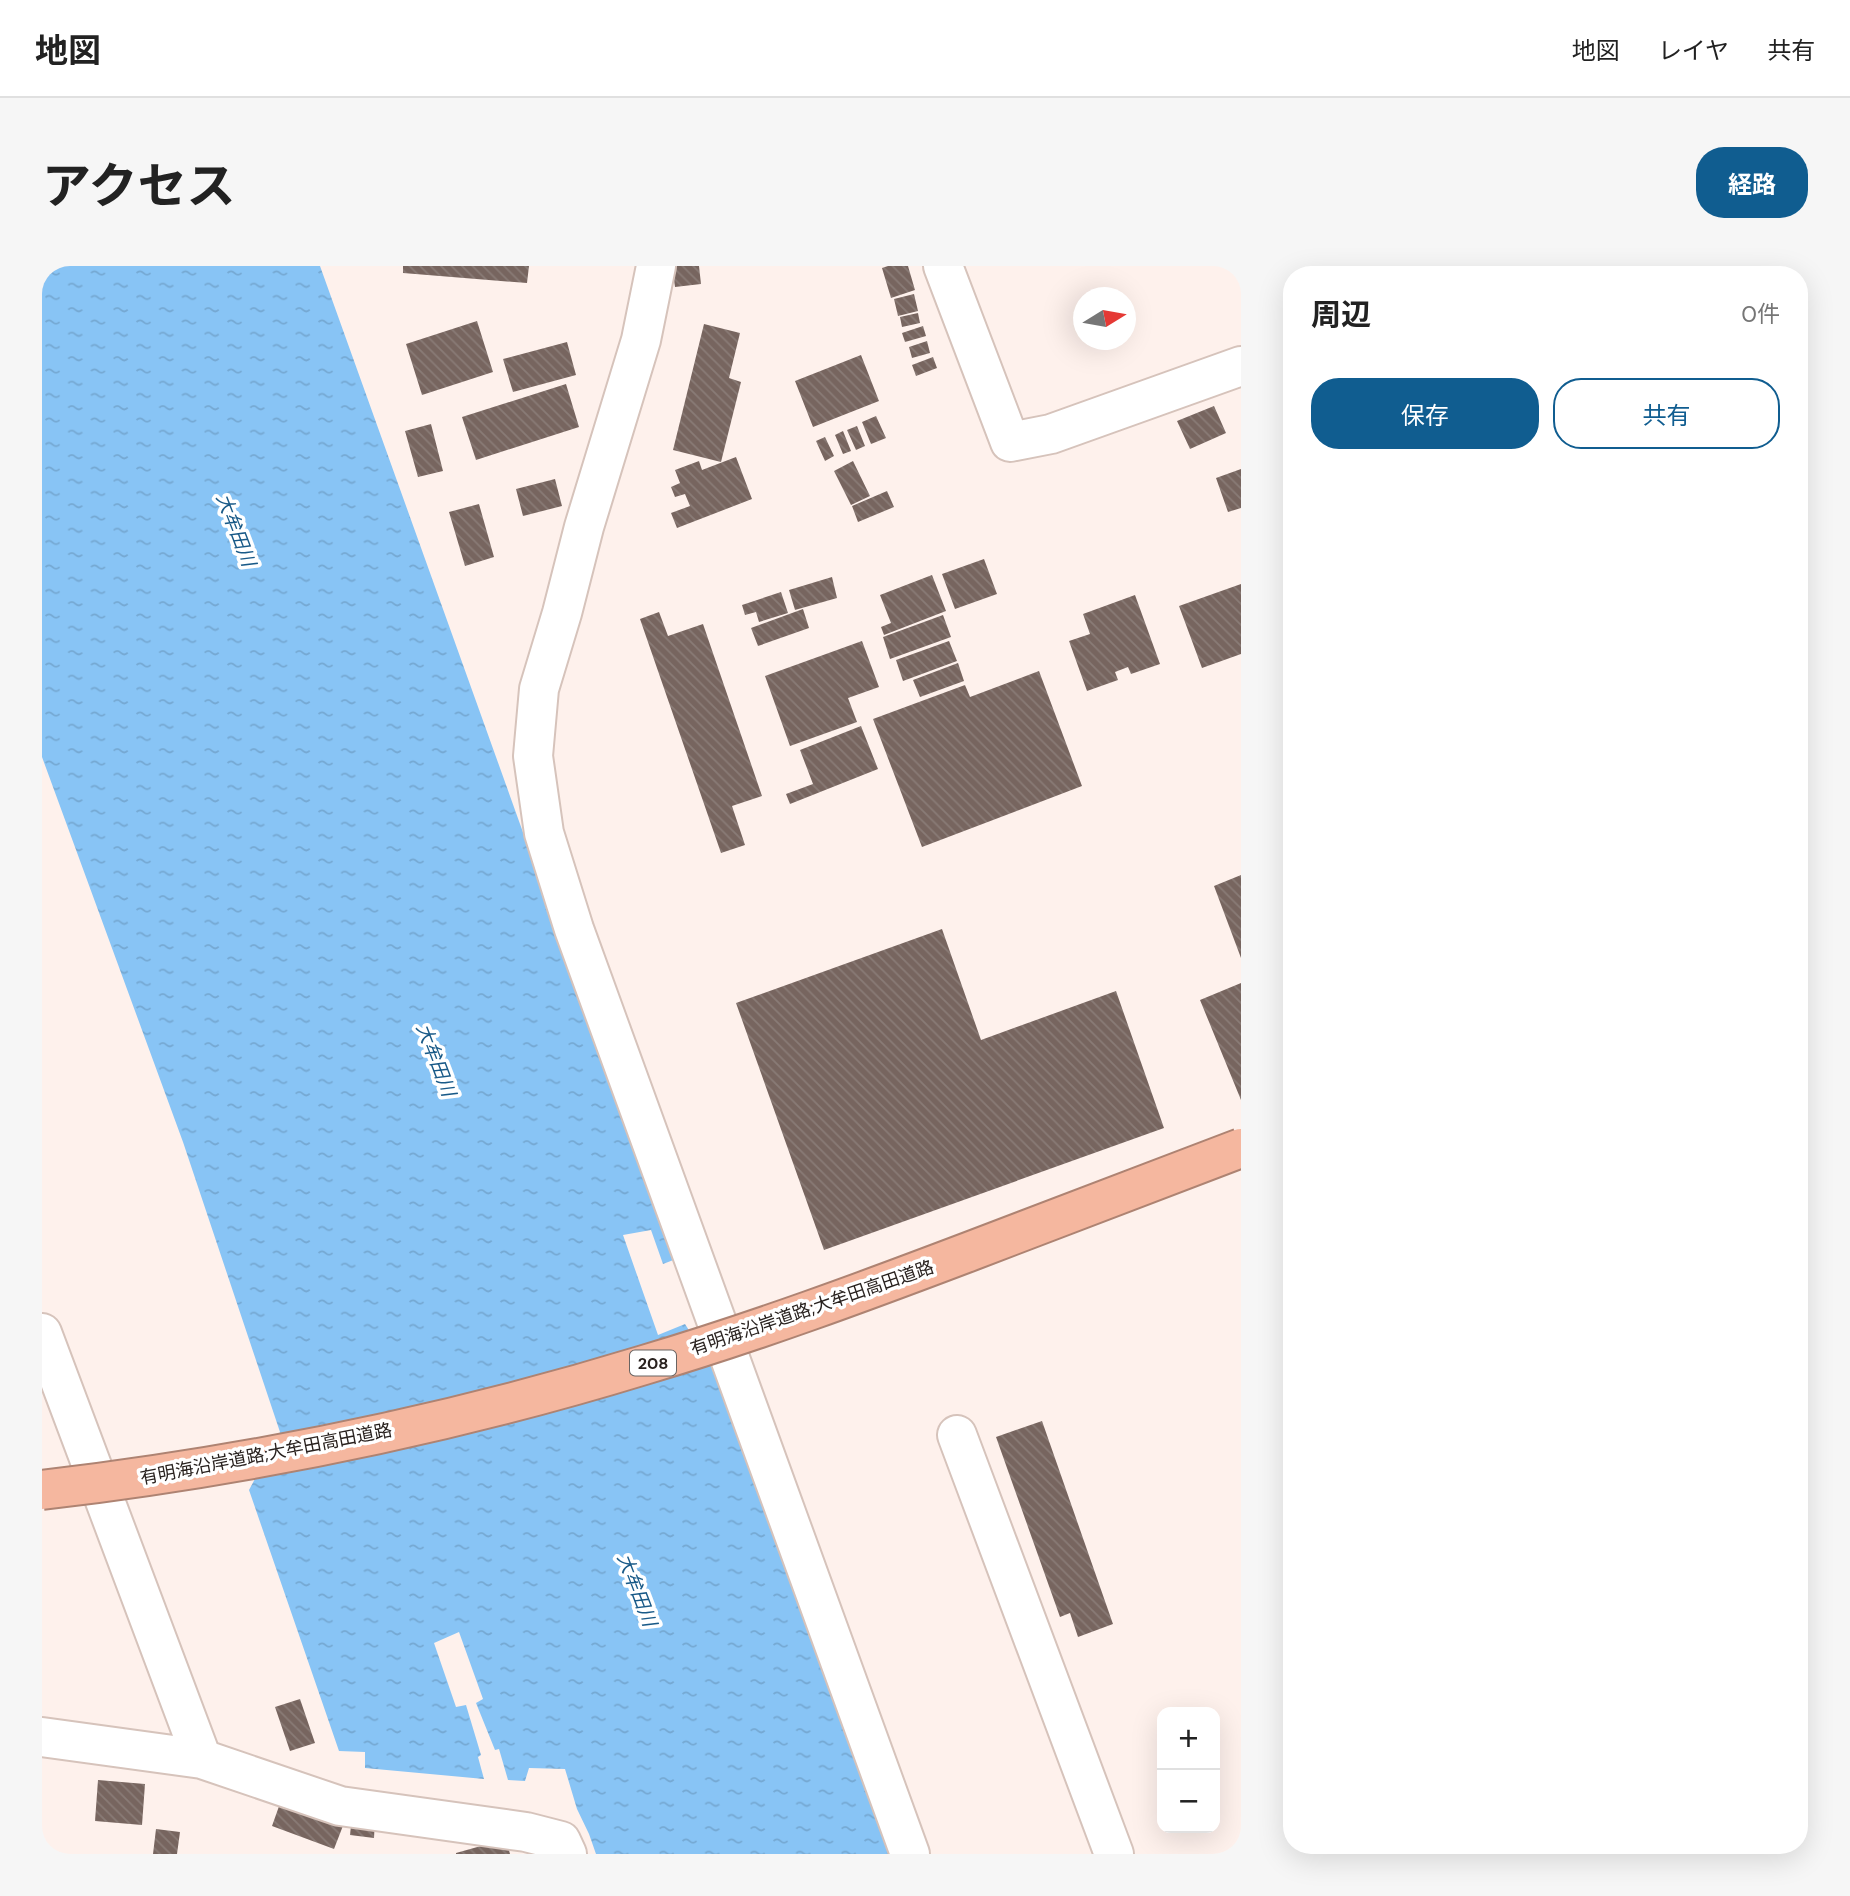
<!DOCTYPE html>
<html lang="ja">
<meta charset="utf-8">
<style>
:root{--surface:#fff;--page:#f6f6f6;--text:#222;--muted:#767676;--line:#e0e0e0;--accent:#105d90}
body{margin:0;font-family:"DM Sans","Noto Sans JP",sans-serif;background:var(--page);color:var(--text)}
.controls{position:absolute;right:21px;bottom:21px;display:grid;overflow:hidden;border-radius:14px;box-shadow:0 7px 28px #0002}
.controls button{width:63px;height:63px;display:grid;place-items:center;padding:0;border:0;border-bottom:2px solid var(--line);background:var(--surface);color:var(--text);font:35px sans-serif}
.compass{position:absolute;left:1031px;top:21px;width:63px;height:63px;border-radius:50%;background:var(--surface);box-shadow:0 7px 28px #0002;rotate:79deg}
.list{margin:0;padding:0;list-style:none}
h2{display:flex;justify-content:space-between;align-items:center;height:91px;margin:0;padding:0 28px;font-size:30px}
h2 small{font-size:23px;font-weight:400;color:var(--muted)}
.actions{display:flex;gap:14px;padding:21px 28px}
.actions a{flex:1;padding:16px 0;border:2px solid var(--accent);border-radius:28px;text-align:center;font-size:24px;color:var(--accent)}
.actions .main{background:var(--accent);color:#fff}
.map{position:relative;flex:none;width:1199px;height:1588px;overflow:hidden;border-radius:28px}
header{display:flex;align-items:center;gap:42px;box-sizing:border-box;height:98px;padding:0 35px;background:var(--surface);border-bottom:2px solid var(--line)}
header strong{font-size:33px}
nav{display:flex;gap:38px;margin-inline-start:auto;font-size:24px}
.intro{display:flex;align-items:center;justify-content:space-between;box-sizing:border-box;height:168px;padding:0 42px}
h1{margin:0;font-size:49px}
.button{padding:18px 32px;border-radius:28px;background:var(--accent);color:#fff;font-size:24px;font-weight:700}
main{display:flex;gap:42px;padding:0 42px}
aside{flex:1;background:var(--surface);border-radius:28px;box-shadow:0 7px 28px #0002}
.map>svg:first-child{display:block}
.water{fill:url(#water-ripples)}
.building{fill:url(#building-back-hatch)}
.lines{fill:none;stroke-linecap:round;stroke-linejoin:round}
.minor-casing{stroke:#d6c3bb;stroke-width:42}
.minor{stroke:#fff;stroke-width:38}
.highway-bridge-casing{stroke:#ae8372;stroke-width:42;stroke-linecap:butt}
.highway-bridge{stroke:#f5b79f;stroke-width:38}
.labels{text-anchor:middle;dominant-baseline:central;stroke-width:7;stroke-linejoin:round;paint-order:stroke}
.shield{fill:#fff;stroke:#696462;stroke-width:2}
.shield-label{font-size:16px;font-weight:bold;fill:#29221f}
.street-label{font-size:18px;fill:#29221f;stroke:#fff}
.water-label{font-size:19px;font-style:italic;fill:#195a88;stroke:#fff}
</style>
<header>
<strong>地図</strong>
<nav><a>地図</a><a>レイヤ</a><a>共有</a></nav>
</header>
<div class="intro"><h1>アクセス</h1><a class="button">経路</a></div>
<main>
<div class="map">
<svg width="1199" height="1588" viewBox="0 0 1199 1588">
<defs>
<pattern id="water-ripples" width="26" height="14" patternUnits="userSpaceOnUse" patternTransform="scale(1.75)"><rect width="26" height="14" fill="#88c4f5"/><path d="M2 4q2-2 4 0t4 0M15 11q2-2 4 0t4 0" fill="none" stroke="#75a8d2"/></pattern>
<pattern id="building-back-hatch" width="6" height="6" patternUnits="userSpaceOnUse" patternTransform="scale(1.75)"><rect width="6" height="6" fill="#77655f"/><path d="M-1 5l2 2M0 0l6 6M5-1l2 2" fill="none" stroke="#897b76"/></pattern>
</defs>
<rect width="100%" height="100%" fill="#fef1ec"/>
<!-- water -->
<path class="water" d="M0 0H278L634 993 621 998 609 964 581 969 616 1069 643 1058 680 1117 852 1588H554L547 1568 535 1543 523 1503 487 1502 483 1515 466 1514 457 1483 453 1484 434 1437 441 1433 417 1366 392 1377 414 1441 424 1439 439 1489 436 1491 442 1513 323 1502V1486L297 1485 207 1224 238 1166 141 876 0 491Z"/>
<!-- building -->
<path class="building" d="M361 0H487L485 17 361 7Z
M630 0H657L659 18 633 21Z
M846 0H866L873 24 849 32 840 2Z
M872 28 876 45 856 50 852 33Z
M876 47 878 57 860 61 858 51Z
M435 55 451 106 380 129 364 78Z
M662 58 698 67 687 112 699 116 679 196 631 184Z
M881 60 884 70 863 76 860 67Z
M885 75 888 87 870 92 867 81Z
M525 76 534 109 471 126 461 93Z
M819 89 837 135 771 161 753 115Z
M891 91 895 102 874 110 870 99Z
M524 118 537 161 434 194 420 151Z
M1172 140 1184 167 1148 183 1135 155Z
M834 150 844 172 829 178 820 156Z
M389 158 401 205 376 211 363 165Z
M815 160 823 180 814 184 805 164Z
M801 165 809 185 801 188 793 169Z
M783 171 792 190 783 195 774 175Z
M694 191 710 233 635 262 629 247 648 240 643 228 633 231 629 221 638 217 633 204 657 195 660 204Z
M811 195 828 230 809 239 792 205Z
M1199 203V242L1186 246 1174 212Z
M513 213 520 240 481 250 474 223Z
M845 225 852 241 816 256 810 240Z
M437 238 452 291 423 300 407 246Z
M942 293 955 328 913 343 900 308Z
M890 309 904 345 842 369 839 361 849 357 838 329Z
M790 311 795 332 753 344 747 324Z
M1199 318V388L1160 402 1137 340Z
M739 326 746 347 717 356 714 346 703 349 700 339Z
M1093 329 1118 398 1089 408 1086 401 1073 406 1076 414 1045 425 1027 375 1048 368 1041 348Z
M761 343 767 362 716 380 709 362Z
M617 346 626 370 661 358 720 530 690 540 703 579 679 587 598 353Z
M901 349 909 371 848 393 841 371Z
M820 375 837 421 806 432 815 456 748 480 723 410Z
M907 375 915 395 861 415 854 394Z
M916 397 922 415 878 431 871 414Z
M997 405 1040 520 880 581 831 453 923 419 928 431Z
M819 460 836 503 748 538 744 528 771 518 758 484Z
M1199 609V692L1172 620Z
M900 663 939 774 1074 725 1122 862 782 984 694 737Z
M1199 717V834L1158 734Z
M1000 1155 1071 1358 1036 1371 1028 1347 1018 1351 954 1171Z
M258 1433 273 1477 248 1485 233 1441Z
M56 1514 103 1518 100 1559 53 1555Z
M241 1529 304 1552 292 1583 230 1560Z
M310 1550 333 1553 332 1572 308 1569Z
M114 1563 138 1566 135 1588H111Z
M464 1573 468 1588H414V1587Z"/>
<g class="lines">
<!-- minor casing -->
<g class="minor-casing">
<path id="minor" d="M614 0 599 74 542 261 520 347 497 423 491 490 502 567 532 663 868 1588
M901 0 968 176 1009 168 1199 100
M0 1067 160 1493
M915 1169 1072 1588
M0 1471 160 1493 298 1540 484 1566 519 1575 525 1588"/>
</g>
<!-- minor -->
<use href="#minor" class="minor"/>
<!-- highway-bridge casing -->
<g class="highway-bridge-casing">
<path id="highway-bridge" d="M0 1224C204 1200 406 1159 602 1099 713 1066 821 1026 929 985 1019 951 1109 917 1199 882"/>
</g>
<!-- highway-bridge -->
<use href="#highway-bridge" class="highway-bridge"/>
</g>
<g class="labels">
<!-- shield labels -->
<rect class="shield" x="588" y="1084.5" width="46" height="25" rx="5"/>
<g class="shield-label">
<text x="611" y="1097">208</text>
</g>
<!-- street labels -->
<g class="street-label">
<text transform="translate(770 1042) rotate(-19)">有明海沿岸道路;大牟田高田道路</text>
<text transform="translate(224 1188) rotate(-11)">有明海沿岸道路;大牟田高田道路</text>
</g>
<!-- water labels -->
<g class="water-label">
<text transform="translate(194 264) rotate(69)">大牟田川</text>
<text transform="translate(394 794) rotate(69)">大牟田川</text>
<text transform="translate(595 1324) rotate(69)">大牟田川</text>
</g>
</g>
</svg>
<div class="controls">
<button>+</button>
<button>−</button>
</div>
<svg class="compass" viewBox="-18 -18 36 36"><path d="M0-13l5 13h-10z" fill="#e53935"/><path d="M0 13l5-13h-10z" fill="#767676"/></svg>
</div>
<aside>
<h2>周辺<small>0件</small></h2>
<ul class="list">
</ul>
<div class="actions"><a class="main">保存</a><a>共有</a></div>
</aside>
</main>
